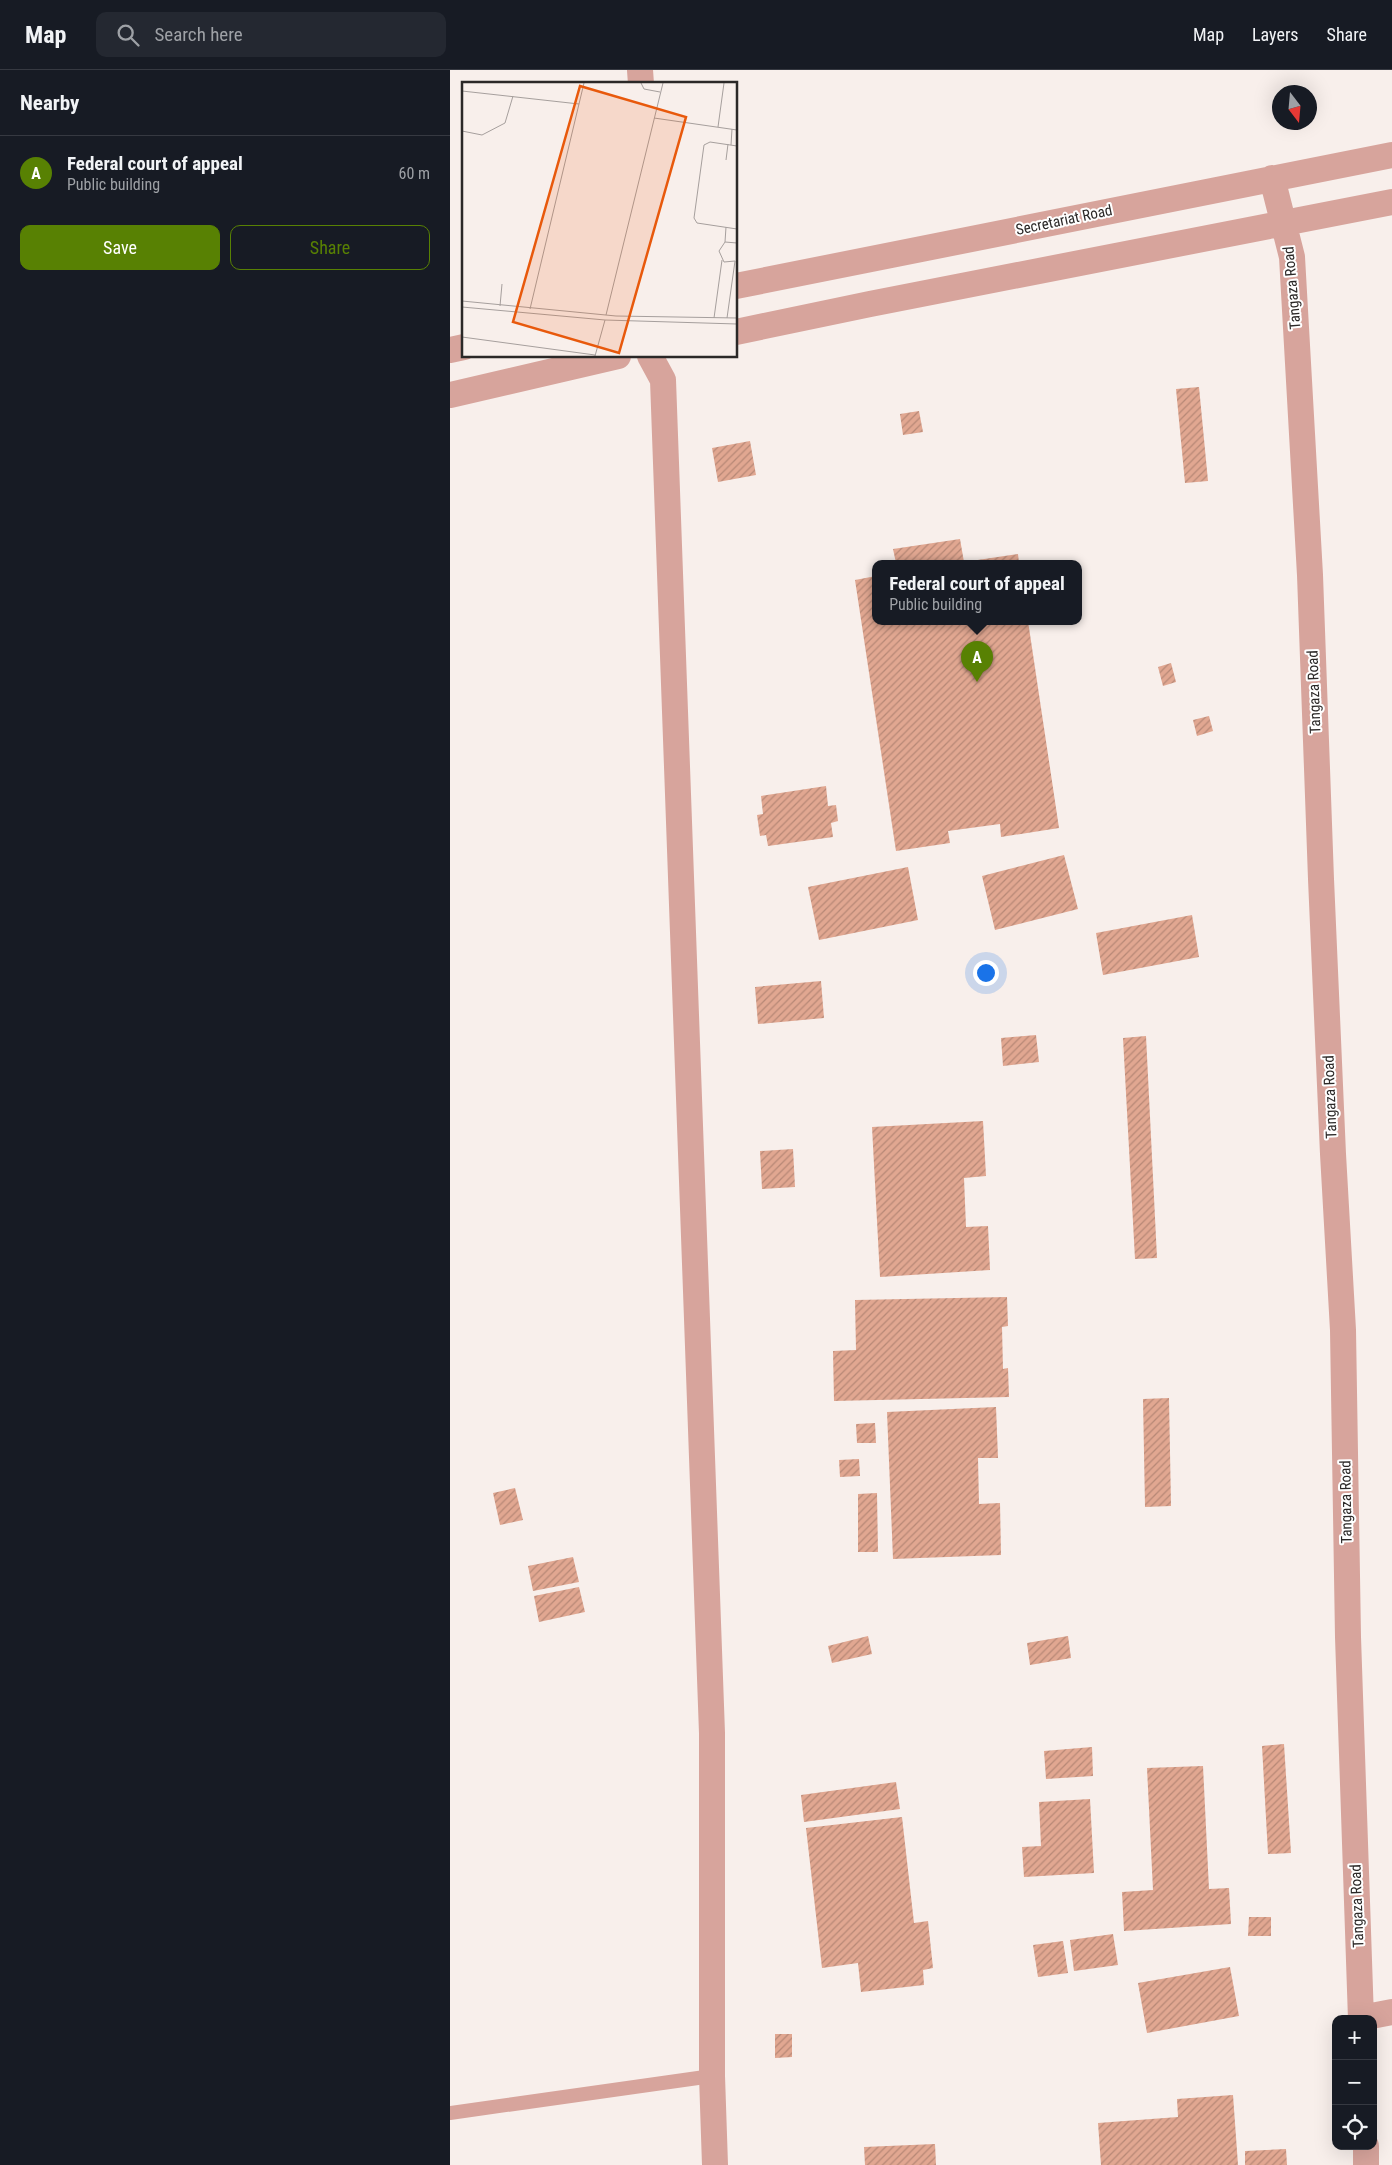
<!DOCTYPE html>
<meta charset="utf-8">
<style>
:root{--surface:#171b24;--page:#242831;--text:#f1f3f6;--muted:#9ea1a6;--line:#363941;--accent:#588103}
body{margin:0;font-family:"Roboto Condensed",sans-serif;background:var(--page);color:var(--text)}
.controls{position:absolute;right:15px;bottom:15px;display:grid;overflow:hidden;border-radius:10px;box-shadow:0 5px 20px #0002}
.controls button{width:45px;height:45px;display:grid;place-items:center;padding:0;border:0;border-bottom:1px solid var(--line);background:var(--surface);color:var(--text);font:25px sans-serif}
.compass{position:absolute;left:822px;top:15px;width:45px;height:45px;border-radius:50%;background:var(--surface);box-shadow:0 5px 20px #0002;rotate:164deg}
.you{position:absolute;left:535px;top:902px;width:18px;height:18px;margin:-12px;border:4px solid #fff;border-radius:50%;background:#1a73e8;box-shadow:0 0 0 8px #1a73e833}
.badge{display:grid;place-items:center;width:32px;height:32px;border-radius:50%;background:var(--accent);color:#fff;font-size:16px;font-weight:700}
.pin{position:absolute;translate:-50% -41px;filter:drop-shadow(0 1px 2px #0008)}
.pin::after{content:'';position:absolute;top:26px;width:18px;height:15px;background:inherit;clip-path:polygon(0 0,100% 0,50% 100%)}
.popup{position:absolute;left:422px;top:490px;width:210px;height:65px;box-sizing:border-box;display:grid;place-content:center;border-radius:10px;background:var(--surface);filter:drop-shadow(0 1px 4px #0005);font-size:16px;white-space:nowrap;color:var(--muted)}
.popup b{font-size:19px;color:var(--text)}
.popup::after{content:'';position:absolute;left:50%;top:100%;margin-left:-10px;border:10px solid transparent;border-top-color:var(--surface)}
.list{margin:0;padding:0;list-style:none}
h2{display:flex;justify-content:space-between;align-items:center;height:65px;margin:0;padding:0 20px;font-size:21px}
h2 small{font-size:16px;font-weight:400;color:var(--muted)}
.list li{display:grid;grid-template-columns:32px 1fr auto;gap:15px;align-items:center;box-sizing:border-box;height:75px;padding:0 20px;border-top:1px solid var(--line)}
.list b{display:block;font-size:19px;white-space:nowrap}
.list p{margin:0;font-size:16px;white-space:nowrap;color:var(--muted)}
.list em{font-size:16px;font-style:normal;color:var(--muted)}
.actions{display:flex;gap:10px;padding:15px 20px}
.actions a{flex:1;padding:11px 0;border:1px solid var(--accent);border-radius:10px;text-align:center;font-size:18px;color:var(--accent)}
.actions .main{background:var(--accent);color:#fff}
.icon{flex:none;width:28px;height:28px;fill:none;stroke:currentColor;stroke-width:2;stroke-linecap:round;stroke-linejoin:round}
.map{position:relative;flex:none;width:942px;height:2095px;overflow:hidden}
header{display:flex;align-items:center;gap:30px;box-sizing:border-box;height:70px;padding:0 25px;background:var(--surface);border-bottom:1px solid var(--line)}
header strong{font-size:24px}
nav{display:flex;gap:28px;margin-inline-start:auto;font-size:18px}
.search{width:350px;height:45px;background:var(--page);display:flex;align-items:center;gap:12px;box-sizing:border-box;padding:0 18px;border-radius:10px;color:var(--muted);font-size:19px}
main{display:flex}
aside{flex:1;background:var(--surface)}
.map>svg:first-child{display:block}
.building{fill:url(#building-hatch)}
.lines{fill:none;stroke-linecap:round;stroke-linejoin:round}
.service{stroke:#d7a49c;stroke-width:14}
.minor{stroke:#d7a49c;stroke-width:26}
.labels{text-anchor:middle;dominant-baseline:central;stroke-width:4;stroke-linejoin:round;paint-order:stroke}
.street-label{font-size:15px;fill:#2b2827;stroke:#fff}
.inset-road{fill:none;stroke:#a69f9d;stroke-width:1}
.view{fill:#e8590c;fill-opacity:0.15;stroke:#e8590c;stroke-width:2.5}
.inset-edge{fill:none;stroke:#2b2827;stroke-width:2.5}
</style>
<header>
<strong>Map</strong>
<div class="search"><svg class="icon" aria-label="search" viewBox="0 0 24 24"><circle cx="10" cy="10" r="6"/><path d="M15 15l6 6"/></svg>Search here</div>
<nav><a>Map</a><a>Layers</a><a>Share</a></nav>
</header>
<main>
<aside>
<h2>Nearby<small></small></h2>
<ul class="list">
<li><span class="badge">A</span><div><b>Federal court of appeal</b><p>Public building</p></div><em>60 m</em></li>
</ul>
<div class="actions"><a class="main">Save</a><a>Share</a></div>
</aside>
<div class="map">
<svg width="942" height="2095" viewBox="0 0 942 2095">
<defs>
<pattern id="building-hatch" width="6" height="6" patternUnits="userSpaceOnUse" patternTransform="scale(1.25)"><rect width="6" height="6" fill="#e1a791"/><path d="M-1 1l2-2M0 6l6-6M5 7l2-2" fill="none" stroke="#b78876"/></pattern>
</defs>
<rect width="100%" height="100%" fill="#f8efeb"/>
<!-- building -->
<path class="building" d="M749 317 758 411 735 413 726 319Z
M469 341 473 362 453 365 450 344Z
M300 371 306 405 268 412 262 378Z
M510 469 514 492 568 484 569 493H446L443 479Z
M426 506V551H578L609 758 551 767 550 754 498 761 500 773 446 781 405 510Z
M721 593 726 612 713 616 708 597Z
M759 646 763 661 747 666 743 650Z
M376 716 378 736 386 735 388 751 381 753 383 767 318 776 316 765 310 766 307 745 313 744 311 726Z
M614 785 628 839 545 860 532 806Z
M458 797 468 850 369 870 358 817Z
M742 845 749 887 653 905 646 863Z
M371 911 374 948 308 954 305 917Z
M586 965 589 992 553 996 551 968Z
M696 966 707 1188 685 1189 673 968Z
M533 1051 536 1106 514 1108 516 1157 538 1156 540 1200 430 1207 422 1057Z
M343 1079 345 1117 312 1119 310 1081Z
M557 1227 558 1256 552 1257 553 1299 558 1298 559 1327 384 1331 383 1281 406 1280 405 1230Z
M719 1328 721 1436 695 1437 693 1329Z
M546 1337 548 1388H528L529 1434 550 1433 551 1485 443 1489 437 1342Z
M425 1353 426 1373H407L406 1354Z
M409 1389 410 1406 390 1407 389 1390Z
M65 1418 73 1450 50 1455 43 1423Z
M427 1423 428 1482H408V1424Z
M123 1487 129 1512 83 1521 78 1496Z
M129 1517 135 1542 89 1552 84 1526Z
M418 1566 422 1584 382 1593 378 1576Z
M618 1566 621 1588 580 1595 577 1573Z
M834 1674 841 1783 818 1784 812 1676Z
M642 1677 643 1706 596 1709 594 1681Z
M753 1696 759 1819 779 1818 781 1854 674 1861 672 1822 703 1820 697 1698Z
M446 1712 450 1739 354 1752 351 1725Z
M640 1729 644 1803 574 1807 572 1777 591 1776 589 1732Z
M452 1747 464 1853 478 1851 483 1898 473 1900 474 1915 411 1922 408 1893 372 1898 356 1758Z
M799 1847H821V1866H798Z
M663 1864 668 1895 624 1901 620 1870Z
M613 1871 618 1903 588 1907 583 1875Z
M780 1897 789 1946 697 1963 688 1913Z
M325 1964H342V1987L325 1988Z
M783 2025 788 2095H651L648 2053 728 2047 727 2029Z
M485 2074 486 2095H415L414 2077Z
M836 2079 837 2095H795V2081Z"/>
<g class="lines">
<!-- service -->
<path class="service" d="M0 2043 262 2006"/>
<!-- minor -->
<path class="minor" d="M190 0 191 14
M822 108 842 187 860 505 871 809 883 1084 893 1260 898 1567 911 1949
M286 216 942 85
M286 262 420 234 942 132
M0 280 14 277
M200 286 213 310 262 1663V2006L265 2095
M0 325 168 286
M911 1948 942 1942
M916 2076V2095"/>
</g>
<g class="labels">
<!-- street labels -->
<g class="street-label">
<text transform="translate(614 150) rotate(-12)">Secretariat Road</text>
<text transform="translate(842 218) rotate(-95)">Tangaza Road</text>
<text transform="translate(864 622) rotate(-92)">Tangaza Road</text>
<text transform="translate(880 1027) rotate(-92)">Tangaza Road</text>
<text transform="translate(896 1432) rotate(-91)">Tangaza Road</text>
<text transform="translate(907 1836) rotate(-92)">Tangaza Road</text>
</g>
</g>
<!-- overview -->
<g transform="translate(12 12)">
<rect width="275" height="275" fill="#f8efeb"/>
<path class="inset-road" d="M179 1 182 7 198 10M0 9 117 22M192 36 275 48M256 45 262 1M0 49 20 53 43 41 51 14M269 63 270 47M275 64 248 60 242 63 232 136 235 141 275 147M264 78 266 62M263 160 264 145M273 179 262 180 257 169 263 160 275 161M0 219 154 234 275 236M38 224 40 202M0 225 143 238 275 242M68 227 122 1M144 233 201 1M252 236 260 178M265 236 273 179M0 255 133 273M133 274 143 238"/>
<path class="view" d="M118 4 224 35 157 271 51 240Z"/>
<rect width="275" height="275" class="inset-edge"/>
</g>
</svg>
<div class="controls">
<button>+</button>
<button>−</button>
<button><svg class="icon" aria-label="locate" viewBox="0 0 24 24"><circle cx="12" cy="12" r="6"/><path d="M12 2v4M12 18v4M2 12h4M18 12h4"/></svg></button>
</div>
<svg class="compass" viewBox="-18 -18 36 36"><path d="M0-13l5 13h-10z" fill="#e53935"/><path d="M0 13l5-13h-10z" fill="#9ea1a6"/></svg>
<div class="you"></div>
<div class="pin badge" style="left:527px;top:612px">A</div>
<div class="popup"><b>Federal court of appeal</b>Public building</div>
</div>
</main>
